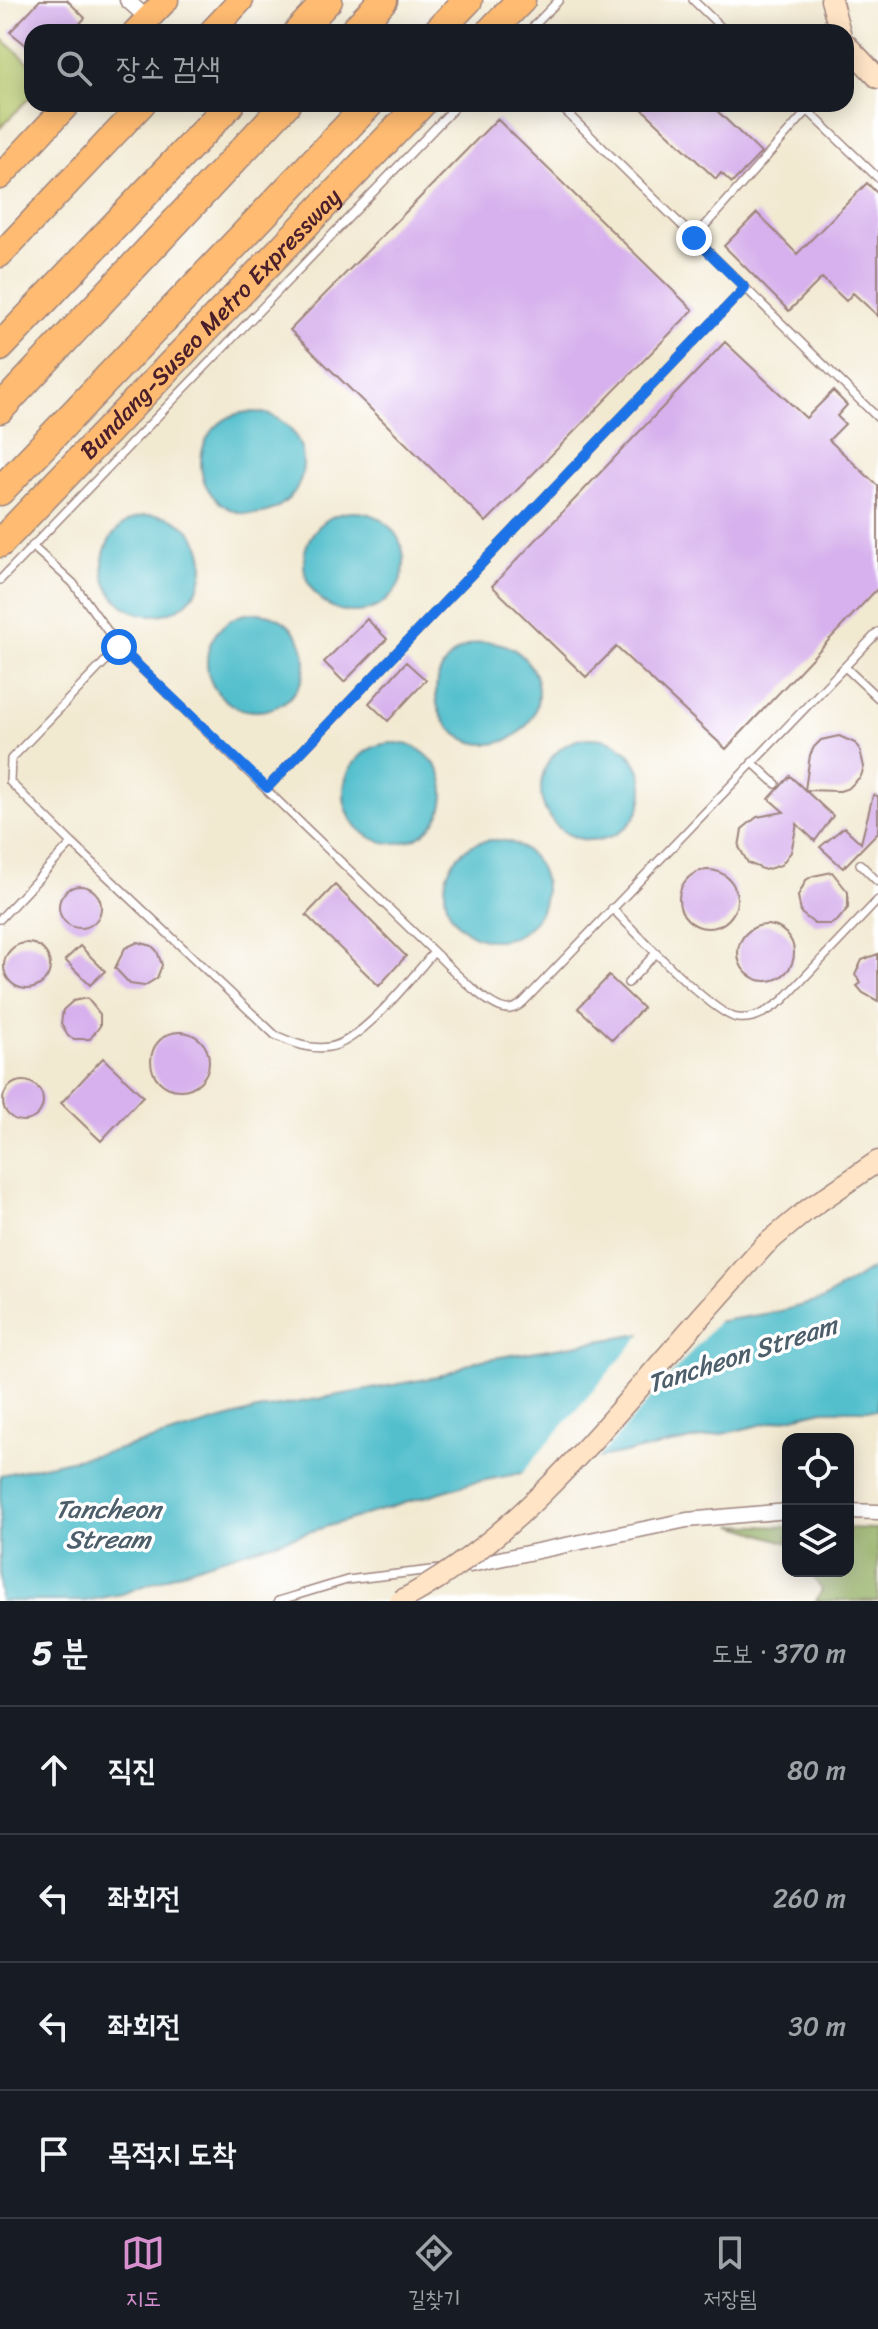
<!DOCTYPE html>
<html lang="ko">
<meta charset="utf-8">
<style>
:root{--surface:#171b24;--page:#242831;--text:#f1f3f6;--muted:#9ea1a6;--line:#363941;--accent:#d690ce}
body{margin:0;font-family:Sriracha,"Poor Story",sans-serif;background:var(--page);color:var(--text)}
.controls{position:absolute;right:24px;bottom:24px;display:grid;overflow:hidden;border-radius:16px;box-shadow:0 4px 20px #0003}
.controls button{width:72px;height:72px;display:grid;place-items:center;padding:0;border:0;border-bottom:2px solid var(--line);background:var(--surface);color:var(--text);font:40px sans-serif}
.stop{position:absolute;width:24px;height:24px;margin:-18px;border:6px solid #1a73e8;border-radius:50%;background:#fff}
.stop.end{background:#1a73e8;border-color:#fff;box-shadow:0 2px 8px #0008}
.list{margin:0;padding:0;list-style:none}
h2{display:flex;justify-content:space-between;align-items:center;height:104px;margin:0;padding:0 32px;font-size:34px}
h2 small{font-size:26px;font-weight:400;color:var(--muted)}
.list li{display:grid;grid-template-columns:52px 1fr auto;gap:24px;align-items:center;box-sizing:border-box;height:128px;padding:0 32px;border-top:2px solid var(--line)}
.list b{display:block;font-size:30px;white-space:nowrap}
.list em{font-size:26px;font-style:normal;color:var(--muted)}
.icon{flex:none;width:44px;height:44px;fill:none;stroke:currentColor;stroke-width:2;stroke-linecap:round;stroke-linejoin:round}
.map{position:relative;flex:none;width:878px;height:1601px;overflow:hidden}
.search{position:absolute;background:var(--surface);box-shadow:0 4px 20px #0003;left:24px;right:24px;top:24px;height:88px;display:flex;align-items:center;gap:20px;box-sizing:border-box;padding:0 28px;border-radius:24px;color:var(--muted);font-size:30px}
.sheet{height:616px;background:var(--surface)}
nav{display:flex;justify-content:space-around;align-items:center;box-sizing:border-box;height:112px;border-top:2px solid var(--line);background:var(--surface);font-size:22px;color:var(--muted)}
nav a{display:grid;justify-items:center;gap:4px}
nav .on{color:var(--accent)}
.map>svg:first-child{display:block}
.green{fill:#b4c66a;stroke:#7f724a;stroke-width:2}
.forest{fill:#8fab5e;stroke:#6c6544;stroke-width:2}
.water{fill:#52bfcc;stroke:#4e6f7c;stroke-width:2}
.pier{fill:#f2e9d1}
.building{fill:#d7b1ed}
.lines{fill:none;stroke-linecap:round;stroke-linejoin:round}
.lane-casing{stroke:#9e847e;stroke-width:10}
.street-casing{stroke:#9e847e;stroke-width:17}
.secondary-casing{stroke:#9e847e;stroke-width:23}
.primary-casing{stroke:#9e847e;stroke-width:27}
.highway-casing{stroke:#9e847e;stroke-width:31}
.lane{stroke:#fff;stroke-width:7}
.street{stroke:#fff;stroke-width:14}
.secondary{stroke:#ffe4c6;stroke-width:20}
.primary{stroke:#febb71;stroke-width:24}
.highway{stroke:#febb71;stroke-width:28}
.secondary-bridge-casing{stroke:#9e847e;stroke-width:23;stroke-linecap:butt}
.secondary-bridge{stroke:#ffe4c6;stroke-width:20}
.route{stroke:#1a73e8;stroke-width:10}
.labels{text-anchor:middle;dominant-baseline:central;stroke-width:7;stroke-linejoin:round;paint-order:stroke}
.street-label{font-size:24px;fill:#4a1f2b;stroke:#fff}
.water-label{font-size:26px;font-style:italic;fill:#4d5f6b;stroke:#fff}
</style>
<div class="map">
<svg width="878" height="1601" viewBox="0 0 878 1601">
<rect width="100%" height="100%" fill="#fff"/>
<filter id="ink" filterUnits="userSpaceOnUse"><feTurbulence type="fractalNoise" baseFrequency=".0125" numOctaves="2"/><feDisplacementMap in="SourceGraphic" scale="16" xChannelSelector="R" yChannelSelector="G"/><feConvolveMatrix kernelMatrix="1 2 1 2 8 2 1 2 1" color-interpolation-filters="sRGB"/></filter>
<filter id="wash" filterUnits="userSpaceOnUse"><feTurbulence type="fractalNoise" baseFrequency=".006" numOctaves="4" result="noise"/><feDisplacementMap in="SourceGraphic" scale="32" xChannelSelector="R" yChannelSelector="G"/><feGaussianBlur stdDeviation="1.8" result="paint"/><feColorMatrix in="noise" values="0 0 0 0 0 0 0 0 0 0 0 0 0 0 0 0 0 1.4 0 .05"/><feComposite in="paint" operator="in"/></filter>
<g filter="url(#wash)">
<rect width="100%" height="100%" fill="#f2e9d1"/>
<!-- green -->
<path class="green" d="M0 37 32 65V95L0 128Z"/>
<!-- forest -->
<path class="forest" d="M733 1525 788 1527V1543Z
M848 1528 878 1529V1601H816L822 1590 809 1571H848Z"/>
<!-- water -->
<path class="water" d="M201 463a51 51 0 1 1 102 0a51 51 0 1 1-102 0Z
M304 562a50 50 0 1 1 100 0a50 50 0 1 1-100 0Z
M103 565a50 50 0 1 1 100 0a50 50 0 1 1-100 0Z
M207 662a49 49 0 1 1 98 0a49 49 0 1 1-98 0Z
M436 693a51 51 0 1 1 102 0a51 51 0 1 1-102 0Z
M541 789a51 51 0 1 1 102 0a51 51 0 1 1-102 0Z
M344 793a50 50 0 1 1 100 0a50 50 0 1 1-100 0Z
M445 890a50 50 0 1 1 100 0a50 50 0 1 1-100 0Z
M878 1265V1410H823L722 1434 471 1483 206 1563 122 1594 85 1601H0V1475L113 1451 257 1410 437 1377 476 1361 777 1312 822 1300Z"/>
<!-- pier -->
<path class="pier" d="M722 1317 594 1463 518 1478 646 1329Z"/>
<g id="blocks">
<!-- building -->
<path class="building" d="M40 0H67L85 18 72 32H32V50L10 32Z
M637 104H710L761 153 732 183 721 173 716 179Z
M497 119 693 310 486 522 290 330Z
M867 183 878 194V316L853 293 846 301 822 278 789 311 724 246 757 213 797 254Z
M725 342 806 418 833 391 847 405 837 416 845 424 829 440 878 486V588L726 749 616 647 586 677 492 586Z
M367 619 387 639 344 682 324 662Z
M406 662 426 680 388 721 369 703Z
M839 736 855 743 860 750 864 767 861 776 849 788 840 791 805 790 833 816 815 841 797 824 791 852 781 865 765 870 748 863 739 847 742 829 757 817 784 812 769 799 790 776 805 790 810 755 814 747 821 740Z
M873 795 878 796V832L843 868 820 847 844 827 861 843Z
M679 899a29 29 0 1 1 58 0a29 29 0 1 1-58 0Z
M832 872 848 892V908L838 920 831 924H815L801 913 798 896 806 880 813 876Z
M335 885 406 956 379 986 306 915Z
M59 907a21 21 0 1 1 42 0a21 21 0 1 1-42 0Z
M738 953a28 28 0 1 1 56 0a28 28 0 1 1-56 0Z
M138 942 152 946 157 951 162 965 157 978 144 986 130 984 115 968 125 948Z
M4 966a23 23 0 1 1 46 0a23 23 0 1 1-46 0Z
M80 946 105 971 90 985 65 960Z
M878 954V1001L863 993 857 986 861 983 855 975 862 960Z
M609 976 643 1008 612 1040 578 1008Z
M87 998 100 1014V1026L90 1039H74L68 1036 61 1024 63 1010 73 1001Z
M151 1061a29 29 0 1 1 58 0a29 29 0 1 1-58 0Z
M103 1058 143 1096 101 1141 61 1103Z
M3 1101a20 20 0 1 1 40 0a20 20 0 1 1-40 0Z"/>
</g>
</g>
<g filter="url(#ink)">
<use href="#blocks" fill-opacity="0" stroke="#9e847e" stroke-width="2"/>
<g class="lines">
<!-- lane casing -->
<g class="lane-casing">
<path id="lane" d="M693 0 726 32
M528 32 559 0
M558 104 878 418
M801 104 878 178
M694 238 808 110
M32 546 73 583 119 647 434 952C449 966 491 1012 510 1009 519 1008 524 1001 531 994L878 632
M0 580 458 104
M845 667 878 698
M752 762 776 784
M267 788 745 288
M72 843 275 1035C293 1043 309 1050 329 1047 361 1043 412 977 434 952
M860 864 878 882
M612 908C632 929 715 1017 738 1018 755 1020 770 1010 783 1000L878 900
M0 919 72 843 10 782 11 759 119 647
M628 983 656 953
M278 1601 347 1580 440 1569"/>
</g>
<!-- street casing -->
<g class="street-casing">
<path id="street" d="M127 0 148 19
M848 1511 878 1512
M470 1565 687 1520 788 1511"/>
</g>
<!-- secondary casing -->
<g class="secondary-casing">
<path id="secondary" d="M831 0 840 32
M846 44 878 78
M765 1245 807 1210 878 1161"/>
</g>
<!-- primary casing -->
<g class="primary-casing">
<path id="primary" d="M135 32 166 0
M211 32 241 0
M0 177 68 104
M0 255 143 104"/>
</g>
<!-- highway casing -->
<g class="highway-casing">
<g id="highway">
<path d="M298 32 328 0"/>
<path d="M353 32 383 0"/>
<path d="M437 32 468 0"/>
<path d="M490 32 521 0"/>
<path d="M0 347 230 104"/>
<path d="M0 409 286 104"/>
<path d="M0 491 369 104"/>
<path id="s1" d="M0 543 421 104"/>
</g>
</g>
<!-- lane -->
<use href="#lane" class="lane"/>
<!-- street -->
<use href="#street" class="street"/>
<!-- secondary -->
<use href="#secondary" class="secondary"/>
<!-- primary -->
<use href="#primary" class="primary"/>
<!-- highway -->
<use href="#highway" class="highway"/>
<!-- secondary-bridge casing -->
<g class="secondary-bridge-casing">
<path id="secondary-bridge" d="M400 1601C497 1550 568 1469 640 1387 681 1339 723 1292 765 1245"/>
</g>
<!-- secondary-bridge -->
<use href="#secondary-bridge" class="secondary-bridge"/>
</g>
</g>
<g class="lines" filter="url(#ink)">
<!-- route -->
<path class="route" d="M119 647 267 788 745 288 694 238"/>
</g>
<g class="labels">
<!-- street labels -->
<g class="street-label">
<text stroke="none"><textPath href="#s1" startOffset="304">Bundang-Suseo Metro Expressway</textPath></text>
</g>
<!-- water labels -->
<g class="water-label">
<text transform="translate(742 1354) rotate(-18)">Tancheon Stream</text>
<text x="108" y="1509">Tancheon<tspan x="108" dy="30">Stream</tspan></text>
</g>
</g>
</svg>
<div class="controls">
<button><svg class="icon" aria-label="locate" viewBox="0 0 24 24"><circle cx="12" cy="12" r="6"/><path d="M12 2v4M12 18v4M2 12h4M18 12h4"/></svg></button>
<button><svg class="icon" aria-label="layers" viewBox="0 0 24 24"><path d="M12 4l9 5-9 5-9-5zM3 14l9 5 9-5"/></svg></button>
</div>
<div class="stop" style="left:119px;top:647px"></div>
<div class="stop end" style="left:694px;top:238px"></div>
<div class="search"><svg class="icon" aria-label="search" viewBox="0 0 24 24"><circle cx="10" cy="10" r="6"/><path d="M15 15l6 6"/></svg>장소 검색</div>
</div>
<section class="sheet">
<h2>5 분<small>도보 · 370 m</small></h2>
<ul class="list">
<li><svg class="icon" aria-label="ahead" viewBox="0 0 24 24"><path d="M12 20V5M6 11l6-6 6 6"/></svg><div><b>직진</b></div><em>80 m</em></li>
<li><svg class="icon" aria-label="left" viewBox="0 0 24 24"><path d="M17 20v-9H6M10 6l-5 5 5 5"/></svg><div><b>좌회전</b></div><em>260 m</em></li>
<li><svg class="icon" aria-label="left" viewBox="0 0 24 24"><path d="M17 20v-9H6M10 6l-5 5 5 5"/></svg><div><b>좌회전</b></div><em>30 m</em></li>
<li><svg class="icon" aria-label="arrive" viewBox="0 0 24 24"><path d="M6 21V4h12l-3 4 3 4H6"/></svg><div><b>목적지 도착</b></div></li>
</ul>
</section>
<nav>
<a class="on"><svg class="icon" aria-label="map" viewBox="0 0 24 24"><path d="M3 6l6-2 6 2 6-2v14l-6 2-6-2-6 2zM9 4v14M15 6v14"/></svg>지도</a>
<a><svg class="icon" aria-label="directions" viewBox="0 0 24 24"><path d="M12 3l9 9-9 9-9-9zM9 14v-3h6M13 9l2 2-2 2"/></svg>길찾기</a>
<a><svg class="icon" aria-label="saved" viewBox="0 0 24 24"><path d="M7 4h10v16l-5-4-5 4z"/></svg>저장됨</a>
</nav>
